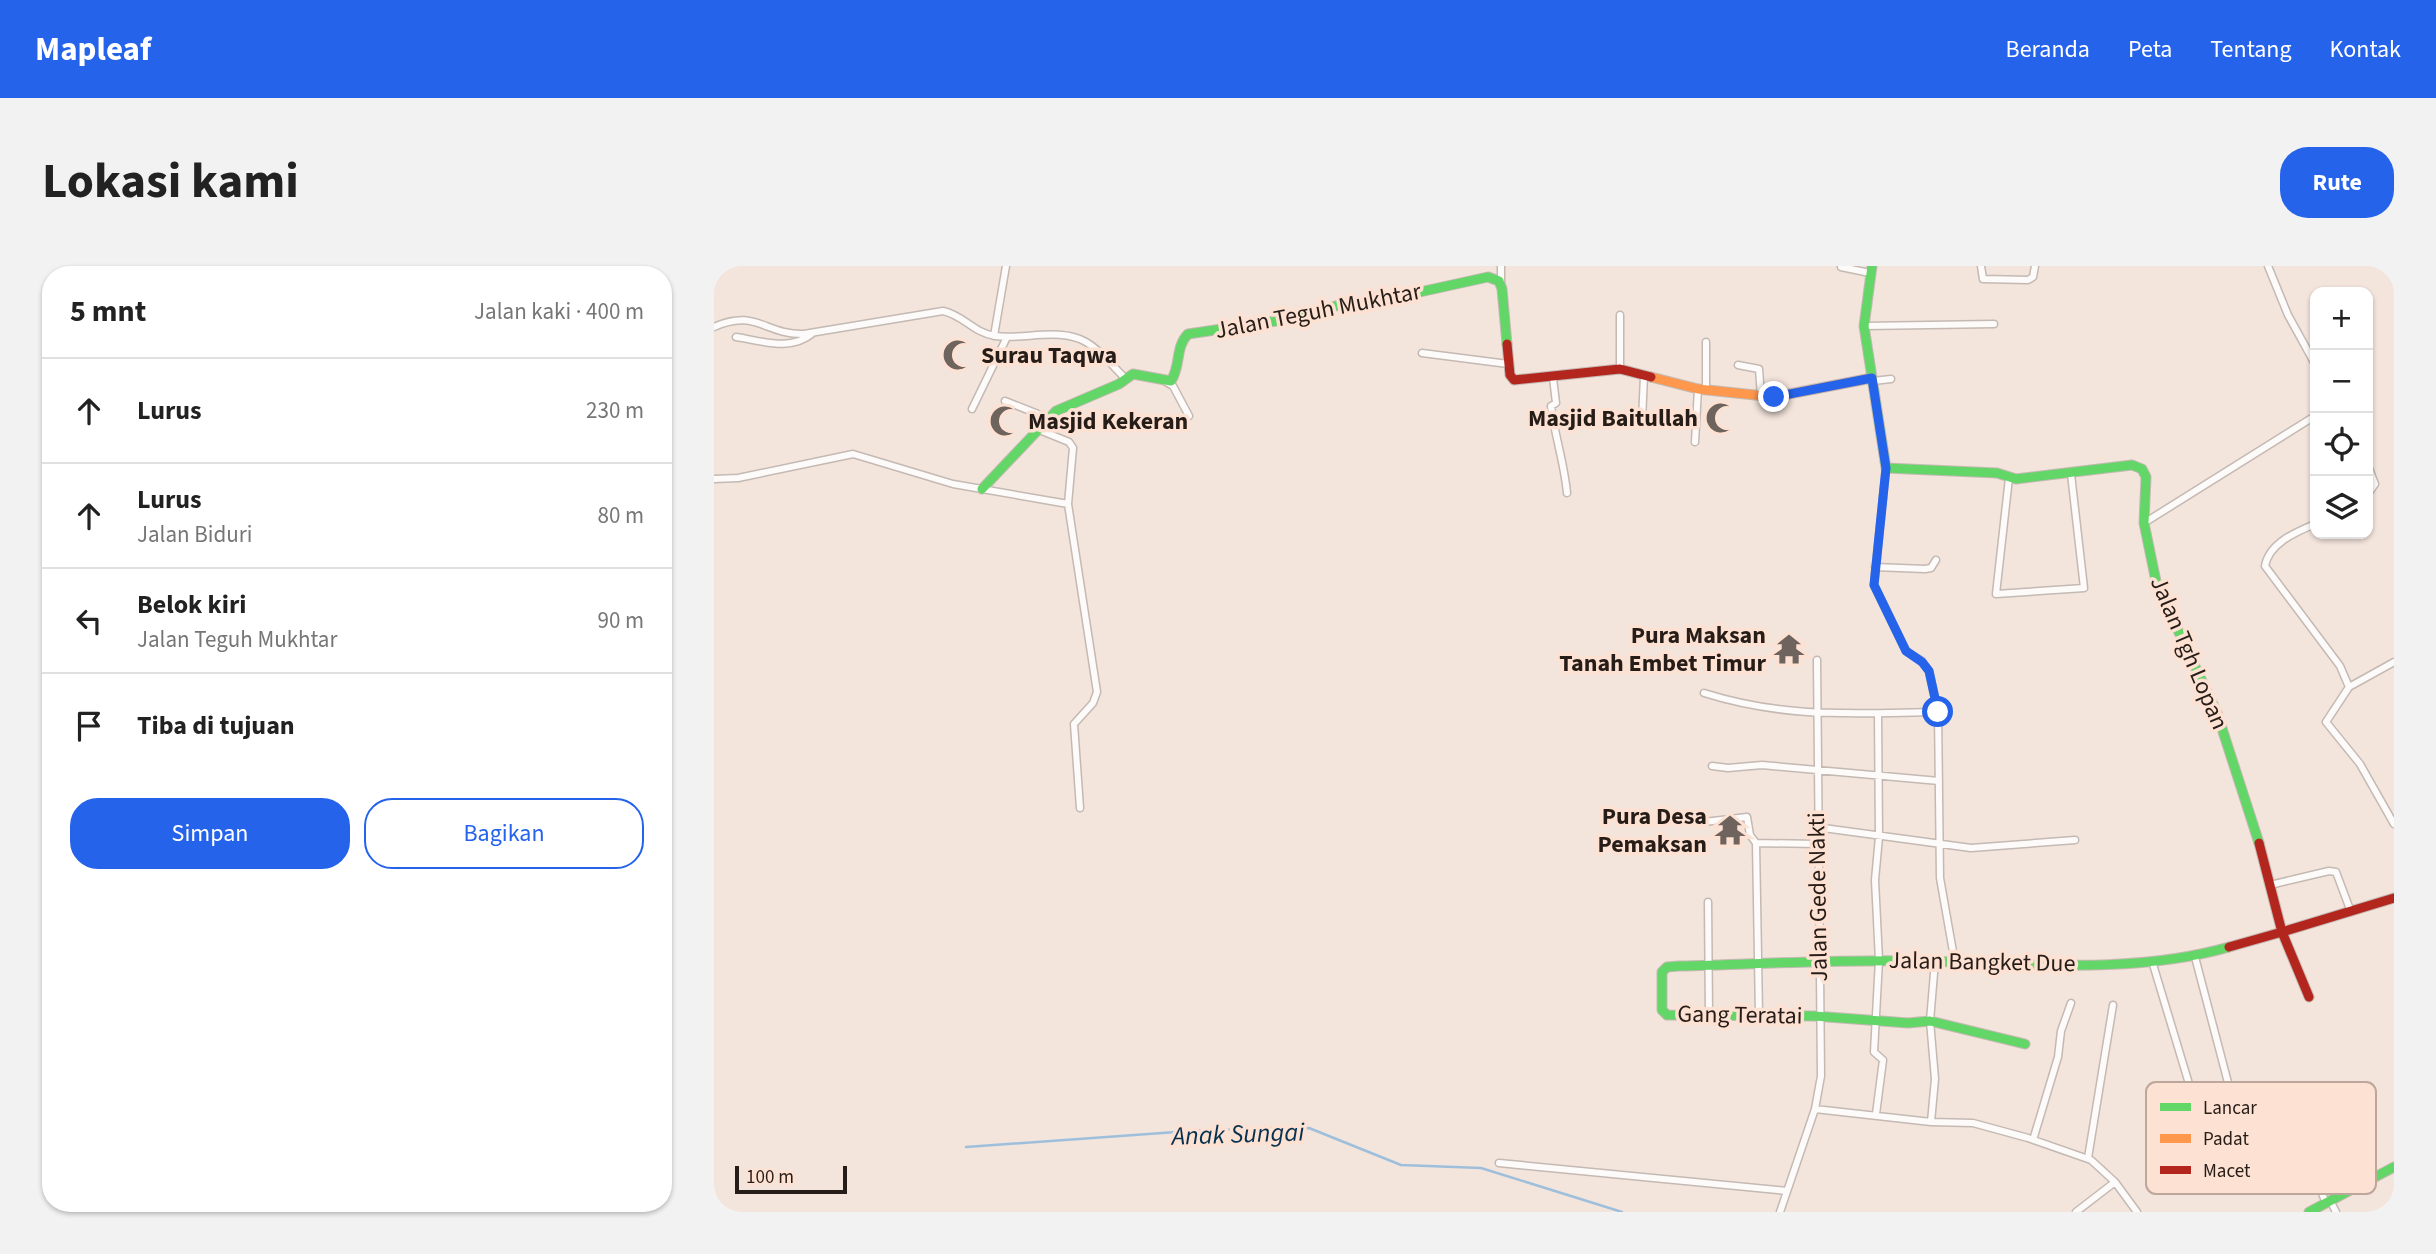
<!DOCTYPE html>
<html lang="id">
<meta charset="utf-8">
<style>
:root{--surface:#fff;--page:#f2f2f2;--text:#222;--muted:#767676;--line:#e0e0e0;--accent:#2563eb}
body{margin:0;font-family:"Source Sans 3",sans-serif;background:var(--page);color:var(--text)}
.controls{position:absolute;right:21px;top:21px;display:grid;overflow:hidden;border-radius:14px;box-shadow:0 2px 5px #0004}
.controls button{width:63px;height:63px;display:grid;place-items:center;padding:0;border:0;border-bottom:2px solid var(--line);background:var(--surface);color:var(--text);font:35px sans-serif}
.scale{position:absolute;left:21px;bottom:18px;width:112px;box-sizing:border-box;padding-left:7px;border:4px solid #271d18;border-top:0;font-size:19px;line-height:24px;white-space:nowrap;color:#271d18;-webkit-text-stroke:5px #fde1d2;paint-order:stroke}
.stop{position:absolute;width:21px;height:21px;margin:-16px;border:5px solid #2563eb;border-radius:50%;background:#fff}
.stop.end{background:#2563eb;border-color:#fff;box-shadow:0 2px 7px #0008}
.list{margin:0;padding:0;list-style:none}
h2{display:flex;justify-content:space-between;align-items:center;height:91px;margin:0;padding:0 28px;font-size:30px}
h2 small{font-size:23px;font-weight:400;color:var(--muted)}
.list li{display:grid;grid-template-columns:46px 1fr auto;gap:21px;align-items:center;box-sizing:border-box;height:105px;padding:0 28px;border-top:2px solid var(--line)}
.list b{display:block;font-size:26px;white-space:nowrap}
.list p{margin:0;font-size:23px;white-space:nowrap;color:var(--muted)}
.list em{font-size:23px;font-style:normal;color:var(--muted)}
.actions{display:flex;gap:14px;padding:21px 28px}
.actions a{flex:1;padding:16px 0;border:2px solid var(--accent);border-radius:28px;text-align:center;font-size:24px;color:var(--accent)}
.actions .main{background:var(--accent);color:#fff}
.icon{flex:none;width:38px;height:38px;fill:none;stroke:currentColor;stroke-width:2;stroke-linecap:round;stroke-linejoin:round}
.map{position:relative;flex:none;width:1680px;height:946px;overflow:hidden;border-radius:28px}
header{display:flex;align-items:center;gap:42px;box-sizing:border-box;height:98px;padding:0 35px;background:var(--accent);color:#fff}
header strong{font-size:33px}
nav{display:flex;gap:38px;margin-inline-start:auto;font-size:24px}
.intro{display:flex;align-items:center;justify-content:space-between;box-sizing:border-box;height:168px;padding:0 42px}
h1{margin:0;font-size:49px}
.button{padding:18px 32px;border-radius:28px;background:var(--accent);color:#fff;font-size:24px;font-weight:700}
main{display:flex;gap:42px;padding:0 42px}
aside{flex:1;background:var(--surface);border-radius:28px;box-shadow:0 2px 5px #0004}
.map>svg:first-child{display:block}
.lines{fill:none;stroke-linecap:round;stroke-linejoin:round}
.stream{stroke:#9ebfdc;stroke-width:2.5}
.street-casing{stroke:#c4b9b3;stroke-width:9}
.fast-casing{stroke:#c4b9b3;stroke-width:11}
.slow-casing{stroke:#c4b9b3;stroke-width:11}
.jam-casing{stroke:#c4b9b3;stroke-width:11}
.street{stroke:#fdfbfa;stroke-width:6}
.fast{stroke:#63d668;stroke-width:9}
.slow{stroke:#ff974d;stroke-width:9}
.jam{stroke:#b3261e;stroke-width:9}
.route{stroke:#2563eb;stroke-width:9}
.labels{text-anchor:middle;dominant-baseline:central;stroke-width:7;stroke-linejoin:round;paint-order:stroke}
.street-label{font-size:24px;fill:#271d18;stroke:#fde1d2}
.poi-label{font-size:24px;font-weight:bold;fill:#271d18;stroke:#fde1d2;text-anchor:end}
.water-label{font-size:26px;font-style:italic;fill:#06314f;stroke:#fde1d2}
.key{fill:#fde1d2;stroke:#bda69a;stroke-width:2}
.key-label{font-size:19px;fill:#271d18}
</style>
<header>
<strong>Mapleaf</strong>
<nav><a>Beranda</a><a>Peta</a><a>Tentang</a><a>Kontak</a></nav>
</header>
<div class="intro"><h1>Lokasi kami</h1><a class="button">Rute</a></div>
<main>
<aside>
<h2>5 mnt<small>Jalan kaki · 400 m</small></h2>
<ul class="list">
<li><svg class="icon" aria-label="ahead" viewBox="0 0 24 24"><path d="M12 20V5M6 11l6-6 6 6"/></svg><div><b>Lurus</b></div><em>230 m</em></li>
<li><svg class="icon" aria-label="ahead" viewBox="0 0 24 24"><path d="M12 20V5M6 11l6-6 6 6"/></svg><div><b>Lurus</b><p>Jalan Biduri</p></div><em>80 m</em></li>
<li><svg class="icon" aria-label="left" viewBox="0 0 24 24"><path d="M17 20v-9H6M10 6l-5 5 5 5"/></svg><div><b>Belok kiri</b><p>Jalan Teguh Mukhtar</p></div><em>90 m</em></li>
<li><svg class="icon" aria-label="arrive" viewBox="0 0 24 24"><path d="M6 21V4h12l-3 4 3 4H6"/></svg><div><b>Tiba di tujuan</b></div></li>
</ul>
<div class="actions"><a class="main">Simpan</a><a>Bagikan</a></div>
</aside>
<div class="map">
<svg width="1680" height="946" viewBox="0 0 1680 946">
<rect width="100%" height="100%" fill="#f3e4dc"/>
<g class="lines">
<!-- stream -->
<path class="stream" d="M252 881 490 864 595 862 687 899 767 902 908 946"/>
<!-- street casing -->
<g class="street-casing">
<path id="street" d="M787 0V16
M1267 0 1269 13 1314 14 1319 11 1321 0
M1554 0 1574 49 1601 98
M1127 1 1156 7
M1150 60 1280 58
M0 61C42 42 51 69 90 68L229 45C249 49 260 67 281 70 310 74 346 61 372 76 388 85 399 101 412 113
M280 70 292 0
M22 71C49 75 76 86 99 67
M708 87 794 98
M1024 99 1045 103 1047 130
M906 103V49
M839 112 842 137 837 140C841 171 850 196 853 227
M1159 115 1177 113
M452 116 459 120 475 150
M992 124V76
M291 135 334 152
M258 143 293 71
M928 154 930 110
M323 163 355 176 359 182 354 238 383 426 379 437 360 458 366 542
M981 176 984 123
M1654 200 1661 218 1654 228
M1172 202 1160 319 1192 385 1208 395 1215 405 1224 446 1226 612 1241 697
M1295 212 1282 328 1370 322 1357 208
M0 213 24 212 139 188 239 218 354 238
M1430 257 1601 150
M1601 258C1582 266 1555 277 1551 300L1626 400 1635 421
M1161 301 1211 303 1217 302 1222 294
M1680 396 1635 421 1612 456 1646 498 1680 558
M990 427C1073 453 1139 447 1224 446
M998 500 1014 502 1048 499 1225 515
M990 556 1033 551 1036 569 1042 577
M1102 561 1257 582 1361 574
M1042 577 1045 749
M1042 577 1103 578
M1556 619 1615 605 1622 606 1637 646
M994 636 995 750
M1481 691 1517 828
M1438 695 1479 831
M1101 843 1217 856 1259 857 1314 872 1377 894 1401 916 1423 946
M1162 848 1169 794 1160 786 1165 694 1161 614 1165 571 1164 448
M1217 856 1221 813 1216 755 1221 695
M1319 874 1344 791 1347 765 1357 737
M1584 888 1543 913 1515 875 1548 849 1556 848 1597 901 1612 937
M1374 892 1399 739
M785 897 1073 925
M1616 934 1622 946
M1066 946 1101 843 1107 810 1103 394
M1362 946 1401 916"/>
</g>
<!-- fast casing -->
<g class="fast-casing">
<path id="fast" d="M1158 0 1150 60 1172 202 1283 207 1302 213 1418 199 1428 203 1432 211 1430 257 1443 320 1503 447 1545 577
M268 223 342 145 405 118 419 108 457 115C467 100 461 81 474 68L583 52 625 39 683 31 774 11 785 15 788 23 793 78
M1311 778 1216 755 1194 757 1100 750 953 749 948 744V706L953 701 965 700C1046 698 1128 693 1209 695 1309 697 1418 709 1515 681
M1595 946 1680 901"/>
</g>
<!-- slow casing -->
<g class="slow-casing">
<path id="slow" d="M937 111 984 123 1060 131 1158 112"/>
</g>
<!-- jam casing -->
<g class="jam-casing">
<path id="jam" d="M793 78 796 109 800 114 906 103 937 111
M1545 577 1568 666 1680 632
M1515 681 1568 666 1595 731"/>
</g>
<!-- street -->
<use href="#street" class="street"/>
<!-- fast -->
<use href="#fast" class="fast"/>
<!-- slow -->
<use href="#slow" class="slow"/>
<!-- jam -->
<use href="#jam" class="jam"/>
</g>
<g class="lines">
<!-- route -->
<path class="route" d="M1060 131 1158 112 1172 202 1160 319 1192 385 1208 396 1215 405 1224 446"/>
</g>
<!-- icons -->
<defs>
<g id="mosque-bare" transform="scale(2.415)"><path d="M3.5-4.9A6 6 0 1 0 3.5 4.9A5 5 0 1 1 3.5-4.9Z" fill="#6e635d" stroke="#fde1d2" stroke-width="2.5" paint-order="stroke"/></g>
<g id="temple-bare" transform="scale(2.415)"><path d="M0-6L5-2H3V0L6.5 2.5H4V6H1.5V3h-3V6H-4V2.5H-6.5L-3 0V-2H-5Z" fill="#6e635d" stroke="#fde1d2" stroke-width="2.5" paint-order="stroke"/></g>
</defs>
<g fill-rule="evenodd">
<use href="#mosque-bare" x="244" y="89"/>
<use href="#mosque-bare" x="1007" y="152"/>
<use href="#mosque-bare" x="291" y="155"/>
<use href="#temple-bare" x="1075" y="383"/>
<use href="#temple-bare" x="1016" y="564"/>
</g>
<g class="labels">
<!-- street labels -->
<g class="street-label">
<text transform="translate(604 45) rotate(-11)">Jalan Teguh Mukhtar</text>
<text transform="translate(1475 387) rotate(67)">Jalan Tgh Lopan</text>
<text transform="translate(1104 631) rotate(-91)">Jalan Gede Nakti</text>
<text transform="translate(1268 696) rotate(1)">Jalan Bangket Due</text>
<text transform="translate(1026 749) rotate(1)">Gang Teratai</text>
</g>
<!-- poi labels -->
<g class="poi-label">
<text x="267" y="89" text-anchor="start">Surau Taqwa</text>
<text x="984" y="152">Masjid Baitullah</text>
<text x="314" y="155" text-anchor="start">Masjid Kekeran</text>
<text x="1052" y="369">Pura Maksan<tspan x="1052" dy="28">Tanah Embet Timur</tspan></text>
<text x="993" y="550">Pura Desa<tspan x="993" dy="28">Pemaksan</tspan></text>
</g>
<!-- water labels -->
<g class="water-label">
<text transform="translate(524 868) rotate(-2)">Anak Sungai</text>
</g>
</g>
<!-- legend -->
<rect x="1432" y="816" width="230" height="112" rx="10" class="key"/>
<rect x="1446" y="837" width="31" height="8" fill="#63d668"/>
<rect x="1446" y="868" width="31" height="9" fill="#ff974d"/>
<rect x="1446" y="900" width="31" height="8" fill="#b3261e"/>
<g class="key-label">
<text x="1489" y="848">Lancar</text>
<text x="1489" y="879">Padat</text>
<text x="1489" y="911">Macet</text>
</g>
</svg>
<div class="controls">
<button>+</button>
<button>−</button>
<button><svg class="icon" aria-label="locate" viewBox="0 0 24 24"><circle cx="12" cy="12" r="6"/><path d="M12 2v4M12 18v4M2 12h4M18 12h4"/></svg></button>
<button><svg class="icon" aria-label="layers" viewBox="0 0 24 24"><path d="M12 4l9 5-9 5-9-5zM3 14l9 5 9-5"/></svg></button>
</div>
<div class="scale">100 m</div>
<div class="stop" style="left:1224px;top:446px"></div>
<div class="stop end" style="left:1060px;top:131px"></div>
</div>
</main>
